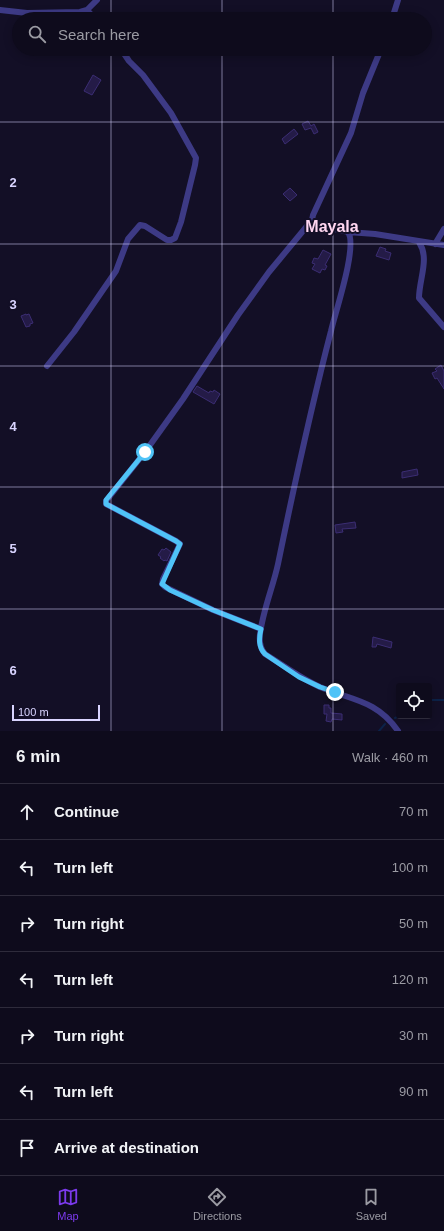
<!DOCTYPE html>
<meta charset="utf-8">
<style>
:root{--surface:#0e0b1c;--page:#1c1929;--text:#f1f3f6;--muted:#9b9ba3;--line:#2e2b3b;--accent:#7c3aed}
body{margin:0;font-family:Arial,sans-serif;background:var(--page);color:var(--text)}
.controls{position:absolute;right:12px;bottom:12px;display:grid;overflow:hidden;border-radius:4px;box-shadow:0 2px 10px #0003}
.controls button{width:36px;height:36px;display:grid;place-items:center;padding:0;border:0;border-bottom:1px solid var(--line);background:var(--surface);color:var(--text);font:20px sans-serif}
.scale{position:absolute;left:12px;bottom:10px;width:88px;box-sizing:border-box;padding-left:4px;border:2px solid #d9d4ff;border-top:0;font-size:11px;line-height:14px;white-space:nowrap;color:#d9d4ff;-webkit-text-stroke:3px #130f26;paint-order:stroke}
.stop{position:absolute;width:12px;height:12px;margin:-9px;border:3px solid #4fc3f7;border-radius:50%;background:#fff}
.stop.end{background:#4fc3f7;border-color:#fff;box-shadow:0 1px 4px #0008}
.list{margin:0;padding:0;list-style:none}
h2{display:flex;justify-content:space-between;align-items:center;height:52px;margin:0;padding:0 16px;font-size:17px}
h2 small{font-size:13px;font-weight:400;color:var(--muted)}
.list li{display:grid;grid-template-columns:26px 1fr auto;gap:12px;align-items:center;box-sizing:border-box;height:56px;padding:0 16px;border-top:1px solid var(--line)}
.list b{display:block;font-size:15px;white-space:nowrap}
.list em{font-size:13px;font-style:normal;color:var(--muted)}
.icon{flex:none;width:22px;height:22px;fill:none;stroke:currentColor;stroke-width:2;stroke-linecap:round;stroke-linejoin:round}
.map{position:relative;flex:none;width:444px;height:731px;overflow:hidden}
.search{position:absolute;background:var(--surface);box-shadow:0 2px 10px #0003;left:12px;right:12px;top:12px;height:44px;display:flex;align-items:center;gap:10px;box-sizing:border-box;padding:0 14px;border-radius:22px;color:var(--muted);font-size:15px}
.sheet{height:444px;background:var(--surface)}
nav{display:flex;justify-content:space-around;align-items:center;box-sizing:border-box;height:56px;border-top:1px solid var(--line);background:var(--surface);font-size:11px;color:var(--muted)}
nav a{display:grid;justify-items:center;gap:2px}
nav .on{color:var(--accent)}
.map>svg:first-child{display:block}
.lines{fill:none;stroke-linecap:round;stroke-linejoin:round}
.stream{stroke:#0c2248;stroke-width:2}
.building{fill:#241b47;stroke:#3b2d73}
.minor{stroke:#3d3a85;stroke-width:6}
.route{stroke:#4fc3f7;stroke-width:5}
.grid{fill:none;stroke:#d9d4ff;stroke-width:1;stroke-opacity:0.55}
.labels{text-anchor:middle;dominant-baseline:central;stroke-width:4;stroke-linejoin:round;paint-order:stroke}
.quarter-label{font-size:16px;font-weight:bold;fill:#ffd6f0;stroke:#130f26}
.grid-label{font-size:13px;text-anchor:middle;font-weight:bold;fill:#d9d4ff;stroke:#130f26;stroke-width:4;stroke-linejoin:round;paint-order:stroke}
</style>
<div class="map">
<svg width="444" height="731" viewBox="0 0 444 731">
<rect width="100%" height="100%" fill="#130f26"/>
<g class="lines">
<!-- stream -->
<path class="stream" d="M429 700H444
M395 718 399 716
M379 731 385 724"/>
</g>
<!-- building -->
<path class="building" d="M93 75 101 80 92 95 84 91Z
M308 121 311 126 314 124 318 132 314 134 311 128 305 130 302 124Z
M294 129 298 134 285 144 282 139Z
M290 188 297 195 290 201 283 194Z
M380 247 386 249 385 251 391 253 389 260 376 256Z
M323 250 331 254 325 265 327 266 325 270 322 269 320 273 312 269 315 264 312 263 314 258 318 259Z
M26 314V315L29 314 33 323 30 324V326L26 327 21 316Z
M441 365 444 371V389L437 378 435 379 432 373 437 371 435 369Z
M197 386 209 393 210 391 213 392 214 390 220 394 214 404 193 392Z
M417 469 418 475 402 478V472Z
M355 522 356 528 342 529 343 532 336 533 335 525Z
M166 548 171 552 167 561 165 560 164 561 160 558 161 557 158 555 162 549 164 550Z
M373 637 392 642 391 648 377 644 376 647H372Z
M324 705H329V708H331V713L342 714V720L332 719 331 722 326 721 327 714H324Z"/>
<g class="lines">
<!-- minor -->
<path class="minor" d="M0 10 27 13 80 12 87 10 97 0
M87 10 95 19
M392 19 398 0
M381 49 363 93 351 133 313 215 312 220C321 230 335 228 348 232 358 246 335 313 331 331 311 408 294 486 278 564 273 587 263 610 260 634 259 642 260 648 265 654 283 665 300 678 320 687 351 700 377 700 398 731
M348 232 375 234 444 245
M419 242C430 259 419 279 419 298L444 327
M435 244 444 229
M47 366 74 332 116 271 128 239 140 225 145 226 167 240H171L175 238 181 222 195 165 196 158 171 113 143 75 129 61 121 49
M261 629 213 610 165 587 162 584 163 579 180 544 176 541 106 504V501L145 452 183 399 238 315 269 272 312 220"/>
</g>
<g class="lines">
<!-- route -->
<path class="route" d="M145 452 106 500V504L176 541 180 544 162 584 170 590 213 610 261 629C259 638 258 647 265 654L299 677 320 687 335 692"/>
</g>
<!-- grid -->
<path class="grid" d="M111 0V19M222 0V19M333 0V19M111 49V731M222 49V731M333 49V731M0 122H444M0 244H444M0 366H444M0 487H444M0 609H444"/>
<g class="labels">
<!-- quarter labels -->
<g class="quarter-label">
<text x="332" y="226">Mayala</text>
</g>
</g>
<g class="grid-label">
<text x="13" y="187">2</text>
<text x="13" y="309">3</text>
<text x="13" y="431">4</text>
<text x="13" y="553">5</text>
<text x="13" y="675">6</text>
</g>
</svg>
<div class="controls">
<button><svg class="icon" aria-label="locate" viewBox="0 0 24 24"><circle cx="12" cy="12" r="6"/><path d="M12 2v4M12 18v4M2 12h4M18 12h4"/></svg></button>
</div>
<div class="scale">100 m</div>
<div class="stop" style="left:145px;top:452px"></div>
<div class="stop end" style="left:335px;top:692px"></div>
<div class="search"><svg class="icon" aria-label="search" viewBox="0 0 24 24"><circle cx="10" cy="10" r="6"/><path d="M15 15l6 6"/></svg>Search here</div>
</div>
<section class="sheet">
<h2>6 min<small>Walk · 460 m</small></h2>
<ul class="list">
<li><svg class="icon" aria-label="ahead" viewBox="0 0 24 24"><path d="M12 20V5M6 11l6-6 6 6"/></svg><div><b>Continue</b></div><em>70 m</em></li>
<li><svg class="icon" aria-label="left" viewBox="0 0 24 24"><path d="M17 20v-9H6M10 6l-5 5 5 5"/></svg><div><b>Turn left</b></div><em>100 m</em></li>
<li><svg class="icon" aria-label="right" viewBox="0 0 24 24"><path d="M7 20v-9h11M14 6l5 5-5 5"/></svg><div><b>Turn right</b></div><em>50 m</em></li>
<li><svg class="icon" aria-label="left" viewBox="0 0 24 24"><path d="M17 20v-9H6M10 6l-5 5 5 5"/></svg><div><b>Turn left</b></div><em>120 m</em></li>
<li><svg class="icon" aria-label="right" viewBox="0 0 24 24"><path d="M7 20v-9h11M14 6l5 5-5 5"/></svg><div><b>Turn right</b></div><em>30 m</em></li>
<li><svg class="icon" aria-label="left" viewBox="0 0 24 24"><path d="M17 20v-9H6M10 6l-5 5 5 5"/></svg><div><b>Turn left</b></div><em>90 m</em></li>
<li><svg class="icon" aria-label="arrive" viewBox="0 0 24 24"><path d="M6 21V4h12l-3 4 3 4H6"/></svg><div><b>Arrive at destination</b></div></li>
</ul>
</section>
<nav>
<a class="on"><svg class="icon" aria-label="map" viewBox="0 0 24 24"><path d="M3 6l6-2 6 2 6-2v14l-6 2-6-2-6 2zM9 4v14M15 6v14"/></svg>Map</a>
<a><svg class="icon" aria-label="directions" viewBox="0 0 24 24"><path d="M12 3l9 9-9 9-9-9zM9 14v-3h6M13 9l2 2-2 2"/></svg>Directions</a>
<a><svg class="icon" aria-label="saved" viewBox="0 0 24 24"><path d="M7 4h10v16l-5-4-5 4z"/></svg>Saved</a>
</nav>
